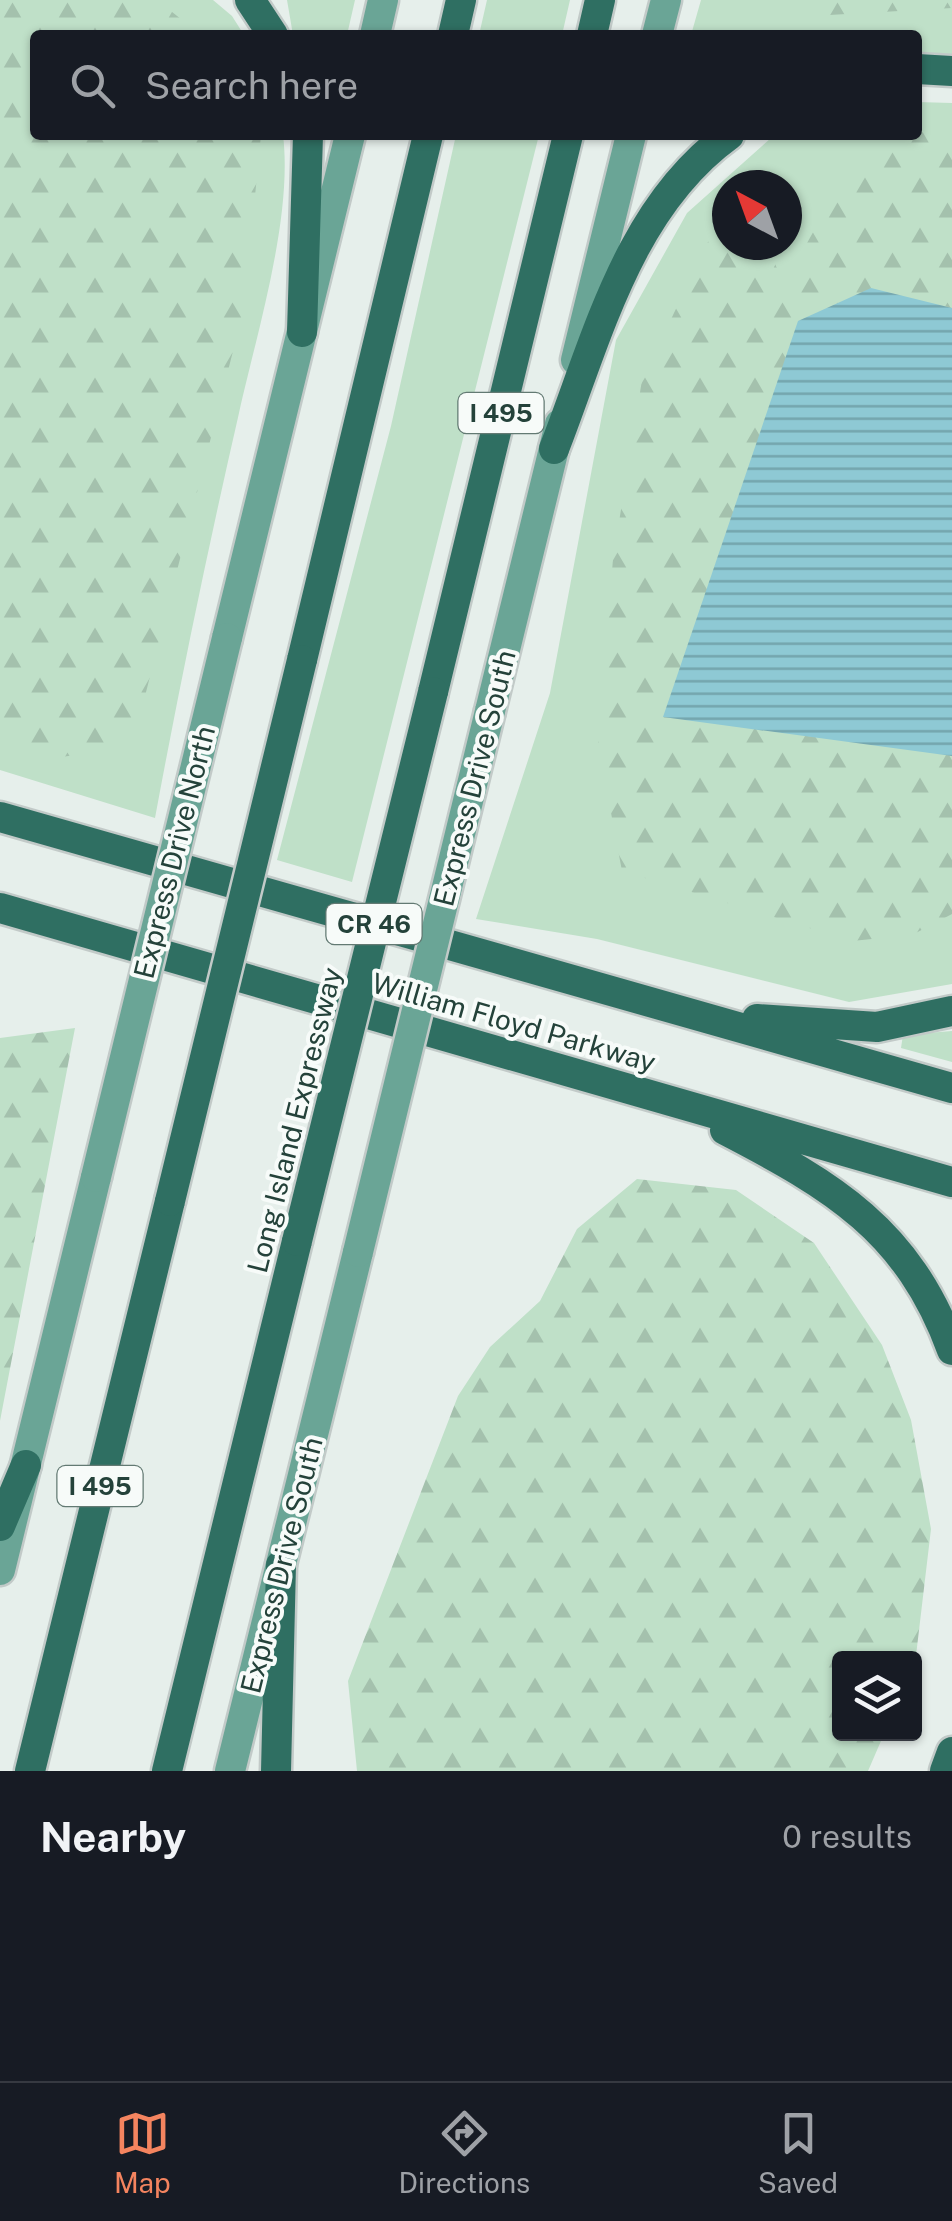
<!DOCTYPE html>
<style>
:root{--surface:#171b24;--page:#20242c;--text:#f1f3f6;--muted:#9ea1a6;--line:#363941;--accent:#f4845f}
body{margin:0;font-family:"Public Sans",sans-serif;background:var(--page);color:var(--text)}
.controls{position:absolute;right:30px;bottom:30px;display:grid;overflow:hidden;border-radius:10px;box-shadow:0 2px 8px #0004}
.controls button{width:90px;height:90px;display:grid;place-items:center;padding:0;border:0;border-bottom:2px solid var(--line);background:var(--surface);color:var(--text);font:50px sans-serif}
.compass{position:absolute;left:712px;top:170px;width:90px;height:90px;border-radius:50%;background:var(--surface);box-shadow:0 2px 8px #0004;rotate:319deg}
.list{margin:0;padding:0;list-style:none}
h2{display:flex;justify-content:space-between;align-items:center;height:130px;margin:0;padding:0 40px;font-size:42px}
h2 small{font-size:32px;font-weight:400;color:var(--muted)}
.icon{flex:none;width:55px;height:55px;fill:none;stroke:currentColor;stroke-width:2;stroke-linecap:round;stroke-linejoin:round}
.map{position:relative;flex:none;width:952px;height:1771px;overflow:hidden}
.search{position:absolute;background:var(--surface);box-shadow:0 2px 8px #0004;left:30px;right:30px;top:30px;height:110px;display:flex;align-items:center;gap:25px;box-sizing:border-box;padding:0 35px;border-radius:10px;color:var(--muted);font-size:38px}
.sheet{height:310px;background:var(--surface)}
nav{display:flex;justify-content:space-around;align-items:center;box-sizing:border-box;height:140px;border-top:2px solid var(--line);background:var(--surface);font-size:28px;color:var(--muted)}
nav a{display:grid;justify-items:center;gap:5px}
nav .on{color:var(--accent)}
.map>svg:first-child{display:block}
.grass{fill:#bfe0c8;fill-rule:evenodd}
.forest{fill:url(#forest-firs)}
.water{fill:url(#water-rules)}
.lines{fill:none;stroke-linecap:round;stroke-linejoin:round}
.primary-casing{stroke:#c2cac8;stroke-width:35}
.highway-casing{stroke:#c2cac8;stroke-width:35}
.primary{stroke:#6aa596;stroke-width:30}
.highway{stroke:#2f6f62;stroke-width:30}
.primary-bridge-casing{stroke:#c2cac8;stroke-width:35;stroke-linecap:butt}
.highway-bridge-casing{stroke:#c2cac8;stroke-width:35;stroke-linecap:butt}
.primary-bridge{stroke:#6aa596;stroke-width:30}
.highway-bridge{stroke:#2f6f62;stroke-width:30}
.labels{text-anchor:middle;dominant-baseline:central;stroke-width:8;stroke-linejoin:round;paint-order:stroke}
.shield{fill:#f7fbf9;stroke:#637a73;stroke-width:2.5}
.shield-label{font-size:25px;font-weight:bold;fill:#24423a}
.street-label{font-size:28px;fill:#24423a;stroke:#f7fbf9}
</style>
<div class="map">
<svg width="952" height="1771" viewBox="0 0 952 1771">
<defs>
<pattern id="forest-firs" width="22" height="20" patternUnits="userSpaceOnUse" patternTransform="scale(2.5)"><rect width="22" height="20" fill="#bfe0c8"/><path d="M5 1l3.5 6h-7zM16 11l3.5 6h-7z" fill="#a4c1ad"/></pattern>
<pattern id="water-rules" width="6" height="5" patternUnits="userSpaceOnUse" patternTransform="scale(2.5)"><rect width="6" height="5" fill="#8ec9d4"/><path d="M0 2.5h6" fill="none" stroke="#74a5ad"/></pattern>
</defs>
<rect width="100%" height="100%" fill="#e6efeb"/>
<!-- grass -->
<path class="grass" d="M0 0H213L232 16 244 35H35V135H283C293 217 257 332 239 413 208 548 180 683 155 818L0 770Z
M287 0H355L347 35H293Z
M487 0H570L562 35H479Z
M701 0H952V55H917V35H691Z
M917 102 952 103V984L849 1002 597 939 476 919 550 693 616 340 687 213 771 138 917 135ZM727 185H787V245H727Z
M456 135H539L352 882 277 860 391 426Z
M952 1031V1062L901 1048 903 1035Z"/>
<!-- forest -->
<path class="forest" d="M0 0H157L201 35H35V135H261L244 308 144 700 119 749 54 758 0 738Z
M823 0H952V8L829 15Z
M917 131 952 139V308L871 288 663 716 952 756V914L912 935 852 941 622 871 598 744 613 559 642 380 716 225 727 230V245L767 246 784 284 834 195 895 135Z
M75 1028 0 1421V1038Z
M637 1179 736 1190 814 1243 882 1345 911 1420 931 1529 915 1664 914 1658H840V1734H884L868 1771H357L348 1681 458 1396 490 1347 540 1301 577 1229Z"/>
<!-- water -->
<path class="water" d="M871 288 952 308V756L663 717 798 321Z"/>
<g class="lines">
<!-- primary casing -->
<g class="primary-casing">
<path id="primary" d="M375 35 383 0
M657 35 666 0
M576 360 631 135
M227 638 350 135
M490 711 560 424
M0 1570 96 1177
M230 1771 358 1252"/>
</g>
<!-- highway casing -->
<g class="highway-casing">
<path id="highway" d="M250 0 273 35
M453 35 461 0
M592 35 600 0
M917 69 952 71
M302 332 308 135
M554 449C597 339 628 208 729 135
M302 660 428 135
M433 692 568 135
M0 817 952 1088
M0 908 952 1182
M757 1019 877 1027 952 1011
M725 1130C833 1186 908 1230 952 1350
M0 1526 26 1465
M30 1771 170 1201
M167 1771 297 1241
M276 1771 281 1565
M945 1771 952 1752"/>
</g>
<!-- primary -->
<use href="#primary" class="primary"/>
<!-- highway -->
<use href="#highway" class="highway"/>
<!-- primary-bridge casing -->
<g class="primary-bridge-casing">
<path id="primary-bridge" d="M96 1177 227 638
M358 1252 490 711"/>
</g>
<!-- highway-bridge casing -->
<g class="highway-bridge-casing">
<path id="highway-bridge" d="M170 1201 302 660
M297 1241 433 692"/>
</g>
<!-- primary-bridge -->
<use href="#primary-bridge" class="primary-bridge"/>
<!-- highway-bridge -->
<use href="#highway-bridge" class="highway-bridge"/>
</g>
<g class="labels">
<!-- shield labels -->
<g class="shield">
<rect x="458.5" y="393" width="85" height="40" rx="8"/>
<rect x="326.5" y="904" width="95" height="40" rx="8"/>
<rect x="57.5" y="1466" width="85" height="40" rx="8"/>
</g>
<g class="shield-label">
<text x="501" y="413">I 495</text>
<text x="374" y="924">CR 46</text>
<text x="100" y="1486">I 495</text>
</g>
<!-- street labels -->
<g class="street-label">
<text transform="translate(474 778) rotate(-76)">Express Drive South</text>
<text transform="translate(174 852) rotate(-76)">Express Drive North</text>
<text transform="translate(514 1022) rotate(16)">William Floyd Parkway</text>
<text transform="translate(294 1120) rotate(-76)">Long Island Expressway</text>
<text transform="translate(281 1565) rotate(-76)">Express Drive South</text>
</g>
</g>
</svg>
<div class="controls">
<button><svg class="icon" aria-label="layers" viewBox="0 0 24 24"><path d="M12 4l9 5-9 5-9-5zM3 14l9 5 9-5"/></svg></button>
</div>
<svg class="compass" viewBox="-18 -18 36 36"><path d="M0-13l5 13h-10z" fill="#e53935"/><path d="M0 13l5-13h-10z" fill="#9ea1a6"/></svg>
<div class="search"><svg class="icon" aria-label="search" viewBox="0 0 24 24"><circle cx="10" cy="10" r="6"/><path d="M15 15l6 6"/></svg>Search here</div>
</div>
<section class="sheet">
<h2>Nearby<small>0 results</small></h2>
<ul class="list">
</ul>
</section>
<nav>
<a class="on"><svg class="icon" aria-label="map" viewBox="0 0 24 24"><path d="M3 6l6-2 6 2 6-2v14l-6 2-6-2-6 2zM9 4v14M15 6v14"/></svg>Map</a>
<a><svg class="icon" aria-label="directions" viewBox="0 0 24 24"><path d="M12 3l9 9-9 9-9-9zM9 14v-3h6M13 9l2 2-2 2"/></svg>Directions</a>
<a><svg class="icon" aria-label="saved" viewBox="0 0 24 24"><path d="M7 4h10v16l-5-4-5 4z"/></svg>Saved</a>
</nav>
